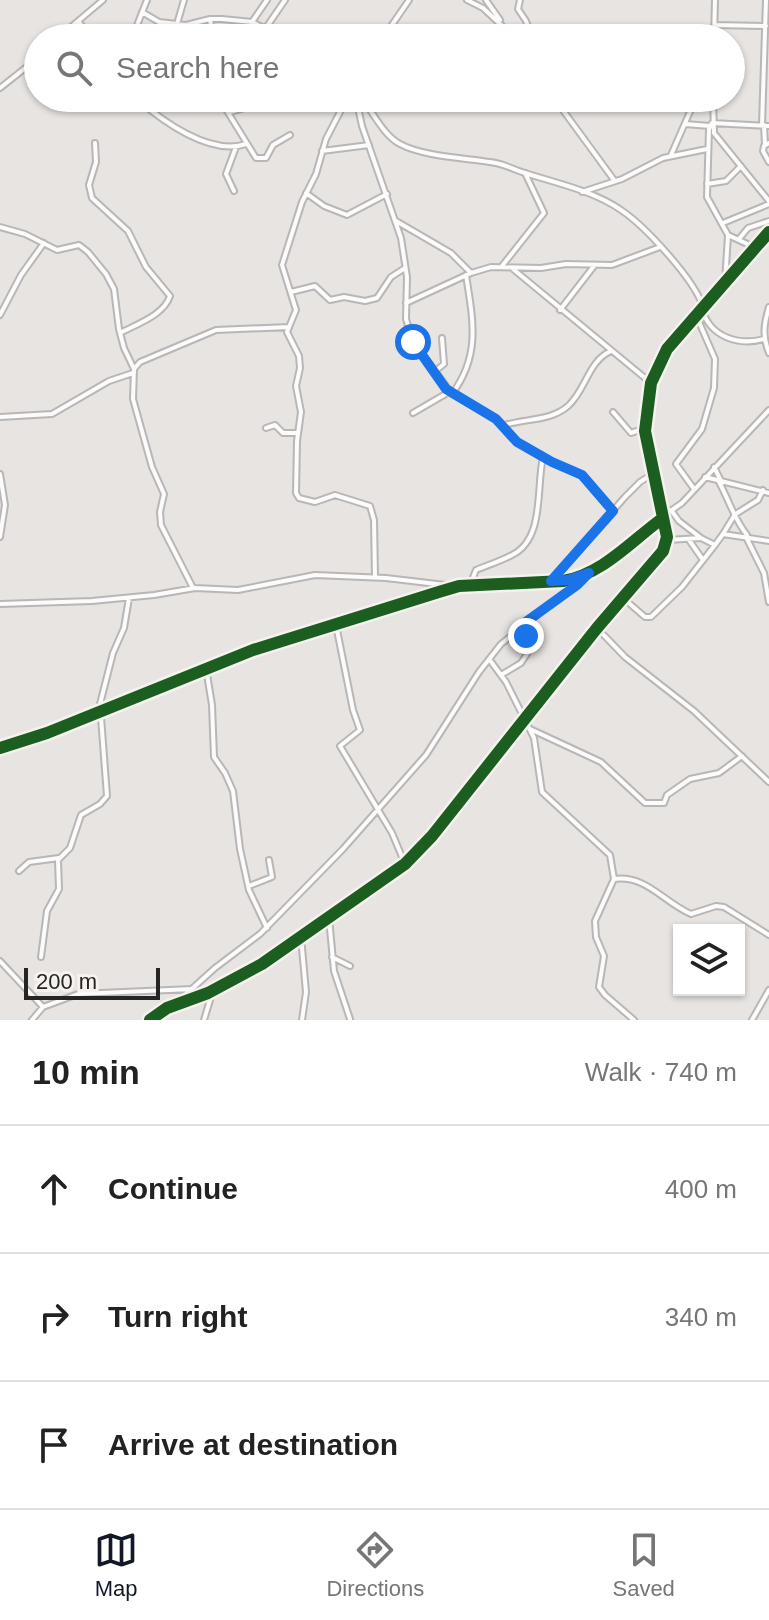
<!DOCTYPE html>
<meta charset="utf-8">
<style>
:root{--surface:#fff;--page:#f6f6f6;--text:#222;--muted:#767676;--line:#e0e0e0;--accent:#111827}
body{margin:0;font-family:Helvetica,sans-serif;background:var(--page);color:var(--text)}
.controls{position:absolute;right:24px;bottom:24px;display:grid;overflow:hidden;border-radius:0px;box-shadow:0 2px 6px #0004}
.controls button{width:72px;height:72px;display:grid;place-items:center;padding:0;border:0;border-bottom:2px solid var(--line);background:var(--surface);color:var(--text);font:40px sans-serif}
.scale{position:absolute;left:24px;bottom:20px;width:136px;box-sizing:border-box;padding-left:8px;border:4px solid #262524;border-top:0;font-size:22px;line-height:28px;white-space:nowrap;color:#262524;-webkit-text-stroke:6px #f6f2ee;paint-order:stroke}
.stop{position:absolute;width:24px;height:24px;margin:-18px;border:6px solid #1a73e8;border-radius:50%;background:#fff}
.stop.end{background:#1a73e8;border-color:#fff;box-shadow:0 2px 8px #0008}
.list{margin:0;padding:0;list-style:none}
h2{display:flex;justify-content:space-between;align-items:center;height:104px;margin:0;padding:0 32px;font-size:34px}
h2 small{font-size:26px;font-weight:400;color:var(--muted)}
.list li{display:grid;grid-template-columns:52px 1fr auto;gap:24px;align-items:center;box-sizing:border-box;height:128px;padding:0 32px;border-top:2px solid var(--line)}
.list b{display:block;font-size:30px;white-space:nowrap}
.list em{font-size:26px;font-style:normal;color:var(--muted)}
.icon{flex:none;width:44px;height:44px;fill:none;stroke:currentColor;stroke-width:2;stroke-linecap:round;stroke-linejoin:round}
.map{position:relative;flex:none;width:769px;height:1020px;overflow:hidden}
.search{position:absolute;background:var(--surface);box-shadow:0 2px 6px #0004;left:24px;right:24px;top:24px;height:88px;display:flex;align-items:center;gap:20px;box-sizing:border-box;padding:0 28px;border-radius:44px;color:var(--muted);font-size:30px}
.sheet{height:488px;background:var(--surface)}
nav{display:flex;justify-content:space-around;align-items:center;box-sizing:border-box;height:112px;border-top:2px solid var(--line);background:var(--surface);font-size:22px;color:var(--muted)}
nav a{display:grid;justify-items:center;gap:4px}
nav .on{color:var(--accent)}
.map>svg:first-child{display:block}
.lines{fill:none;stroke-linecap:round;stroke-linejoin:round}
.minor-casing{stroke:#b9b6b5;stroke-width:8}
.minor{stroke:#fbfbfb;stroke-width:4}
.cycleway-casing{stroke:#f6f2ee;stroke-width:17}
.cycleway{stroke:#1b5e20;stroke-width:12}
.route{stroke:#1a73e8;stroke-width:10}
</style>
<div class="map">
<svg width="769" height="1020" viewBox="0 0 769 1020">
<rect width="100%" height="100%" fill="#e7e4e2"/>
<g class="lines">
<!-- minor casing -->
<g class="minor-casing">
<path id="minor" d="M467 0 483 8 515 38
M486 0 500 20
M520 0 518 9 526 21 532 38
M142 12 159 22 173 38
M210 19 213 38
M78 21 92 38
M159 22 186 25 210 19H222L252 22 264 28
M252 22 267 0
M177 24 184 0
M715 25 766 26
M58 38 103 0
M132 38 147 0
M259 38 285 0
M383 38 409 0
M714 38 715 0
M0 88 38 58
M136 98C162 121 210 156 246 144
M219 98 256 158H266L273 145 290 135
M341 98 340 112 326 139 316 174 302 202 282 265 296 310 287 332 299 356 300 368 296 386 301 412 297 441 296 493 299 498 315 502 335 495 370 506 374 520 375 577
M356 98 362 126 401 238 407 277 406 319 413 342 452 394 496 419 517 442 552 462 582 475 613 511
M361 98C374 113 383 135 400 144 424 157 469 158 496 163 506 165 515 170 525 173 556 183 594 191 621 210 645 226 695 280 703 307
M554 98 614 180
M713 98 714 133 769 201
M99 107 108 98
M230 112 281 98
M685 124 710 126
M762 125 766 0
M764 125 765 145
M95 143 96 162 89 185 92 198 128 231 146 267 170 296C164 315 137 324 120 333
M769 143 764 146 763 151 769 162
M322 151 369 145
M671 155 696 98
M707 184 726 181 741 166
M234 191 226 174 236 147
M582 192 622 179 663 158 707 149
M306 193 324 206 347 215 387 194
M396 221 451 253 471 273
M723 223 769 204
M0 227 25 234 57 250 79 245 88 252 106 274 114 289 119 329 124 348 134 369 133 399 152 467 164 494 160 512 161 525 193 588
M728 235 756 248
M739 239 748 228 769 221
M502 266 544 213 525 173
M513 269 651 383
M725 283 728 235 707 197 709 129 712 123 769 126
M291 292 315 286 330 300 344 297 365 301 377 298 391 277 405 268
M406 303 471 273 491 267 541 268 566 264 612 265 660 247
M769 307C764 324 762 335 769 353
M702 309C710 337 738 346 764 339
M560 310 594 266
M0 315 21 275 44 243
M134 369 140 362 216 330 289 327
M434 372 444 364 442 338
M452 394C481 355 473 320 466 275
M613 412 631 433 645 428
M413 413 449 392
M0 417 52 414 109 381 133 373
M502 426C523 418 550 422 568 406 586 390 588 361 611 351
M266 428 275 425 283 433H297
M714 467 722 483
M0 474 5 505 0 537
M705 477 769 493
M719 482C729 500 734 519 747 535
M694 489 676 464 702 429 714 388 715 359 696 315
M671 510 679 521 701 538
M662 512 672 510 682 503 769 410
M734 515 758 500 763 490
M723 534 734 516
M746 537 764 573 769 602
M667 540 701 538 715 545 723 534 769 541
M689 540 703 560
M551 581 625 497 640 482 654 473
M469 587 476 570C488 565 501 561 512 555 545 539 536 488 543 457
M623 598 645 617H651L682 587 715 545
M0 604 92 601 154 595 195 588 238 590 315 575 386 578 454 586
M336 625 353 710 360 730 340 746 392 833 405 864
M597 628 625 657 694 711 769 782
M489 659 506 682 534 738 542 792 610 855 614 879 595 921 596 937 604 956 599 987 605 995 634 1020
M206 668 212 705 214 757 225 773 233 791 240 849 249 890 267 928
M501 675 521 663 527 654 523 624
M530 729 601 762 645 803H664L667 795 690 779 719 773 742 756
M0 748 47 733 253 650 442 591 459 586 563 581C603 574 631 541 663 518
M19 871 29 862 59 858
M614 879C647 875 663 902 691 914L716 906 724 907 769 935
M249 886 272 877 269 860
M329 918 334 971 350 1019
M301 937 306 992 302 1020
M41 957 47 911 59 889 58 860 70 848 81 815 100 804 107 796 100 704 113 653 124 628 129 598
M332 957 350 966
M0 961 43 1007
M175 1004 215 968 260 934 343 849 426 755 479 672 501 644 587 575
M32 1020 43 1007 78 994 192 989
M150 1020 167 1008 208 993 262 964 405 864 432 836 597 628 663 551 667 537 645 431 651 383 667 349 769 232
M204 1020 213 990
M752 1020 769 990"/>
</g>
<!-- minor -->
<use href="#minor" class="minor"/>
<!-- cycleway casing -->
<g class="cycleway-casing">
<path id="cycleway" d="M0 748 47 733 253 650 442 591 459 586 563 581C603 574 631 541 663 518
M150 1020 167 1008 208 993 262 964 405 864 432 836 597 628 663 551 667 537 645 431 651 383 667 349 769 232"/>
</g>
<!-- cycleway -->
<use href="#cycleway" class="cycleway"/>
</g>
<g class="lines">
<!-- route -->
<path class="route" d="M413 342 446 389 496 419 517 442 552 462 582 475 613 511 551 581 568 580 589 573 577 585 523 624 526 636"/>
</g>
</svg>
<div class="controls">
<button><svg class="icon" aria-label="layers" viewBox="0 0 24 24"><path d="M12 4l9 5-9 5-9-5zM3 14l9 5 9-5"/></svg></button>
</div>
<div class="scale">200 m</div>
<div class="stop" style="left:413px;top:342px"></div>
<div class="stop end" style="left:526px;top:636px"></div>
<div class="search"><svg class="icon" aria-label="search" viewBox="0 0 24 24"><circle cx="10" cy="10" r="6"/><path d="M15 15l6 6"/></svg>Search here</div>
</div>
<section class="sheet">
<h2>10 min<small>Walk · 740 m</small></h2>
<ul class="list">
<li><svg class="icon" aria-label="ahead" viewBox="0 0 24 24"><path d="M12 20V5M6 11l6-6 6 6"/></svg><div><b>Continue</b></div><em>400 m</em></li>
<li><svg class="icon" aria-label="right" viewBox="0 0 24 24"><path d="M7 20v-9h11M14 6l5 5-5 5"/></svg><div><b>Turn right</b></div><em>340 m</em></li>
<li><svg class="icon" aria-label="arrive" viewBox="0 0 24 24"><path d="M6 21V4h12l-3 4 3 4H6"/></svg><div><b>Arrive at destination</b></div></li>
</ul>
</section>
<nav>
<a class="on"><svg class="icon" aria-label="map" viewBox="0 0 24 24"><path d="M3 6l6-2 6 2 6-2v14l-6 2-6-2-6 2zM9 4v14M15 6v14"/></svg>Map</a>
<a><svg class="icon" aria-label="directions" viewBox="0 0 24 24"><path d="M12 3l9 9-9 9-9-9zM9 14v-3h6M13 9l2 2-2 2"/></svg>Directions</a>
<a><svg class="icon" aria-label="saved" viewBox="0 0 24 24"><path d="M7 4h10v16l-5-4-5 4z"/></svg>Saved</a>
</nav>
